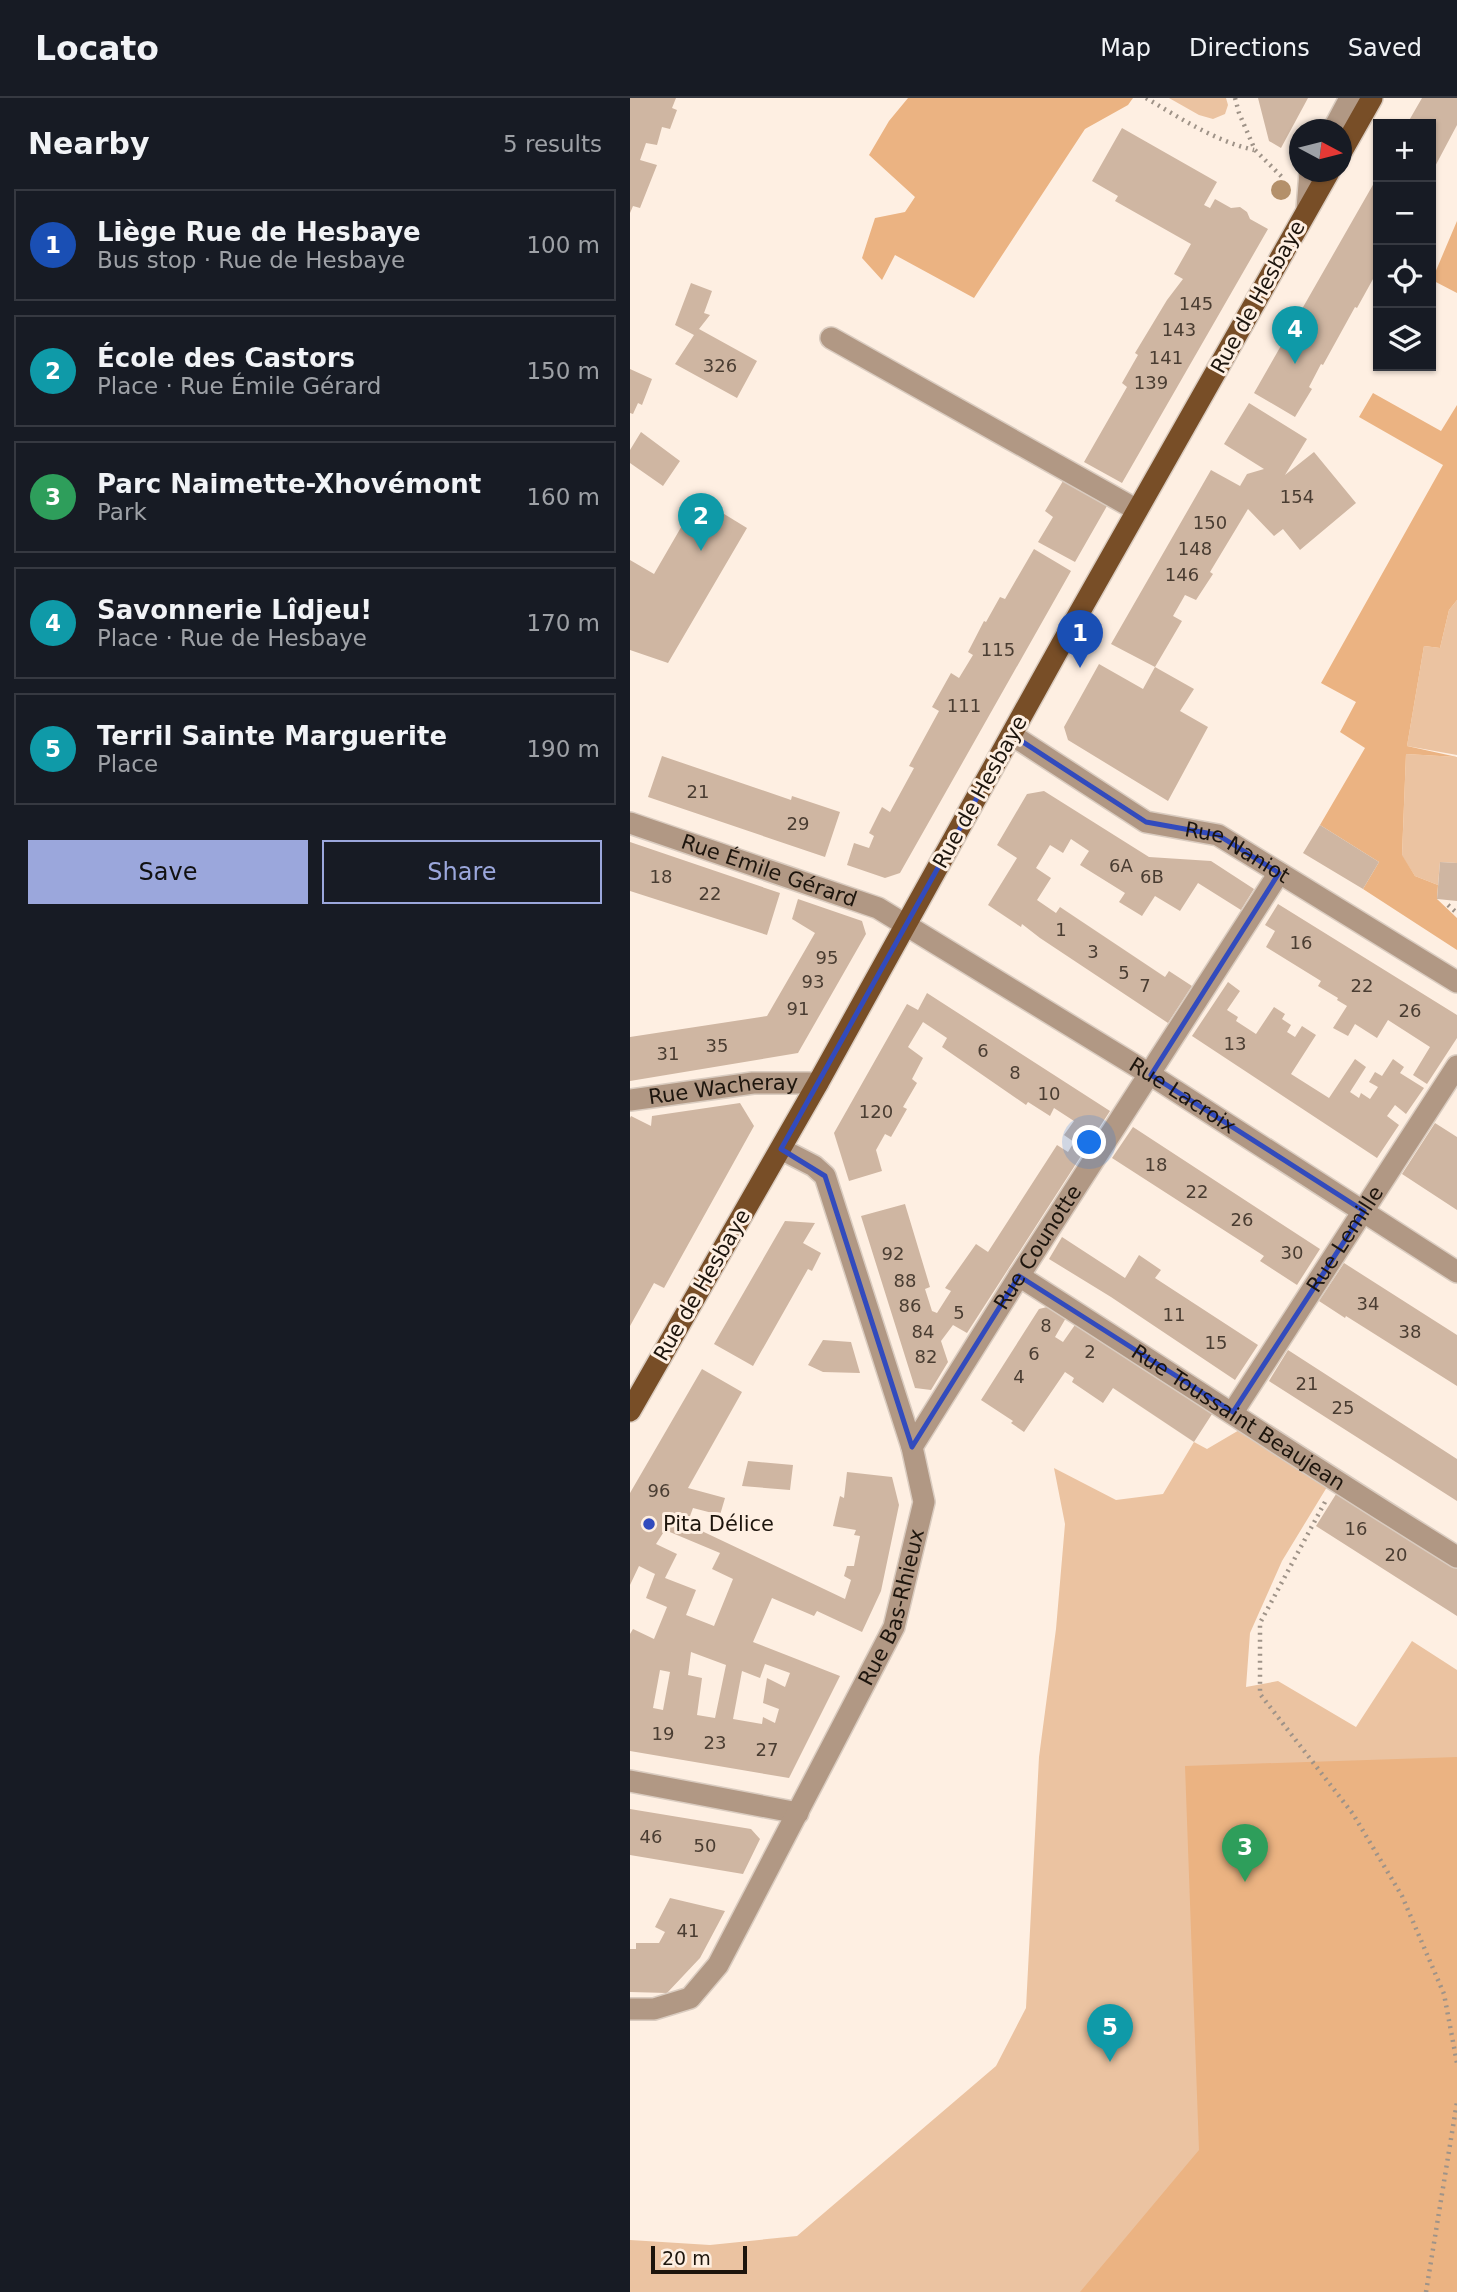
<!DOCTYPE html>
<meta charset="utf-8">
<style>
:root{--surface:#171b24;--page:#242831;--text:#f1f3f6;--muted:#9ea1a6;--line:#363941;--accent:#9ba7dc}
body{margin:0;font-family:"DejaVu Sans",sans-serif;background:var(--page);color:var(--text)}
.controls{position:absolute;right:21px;top:21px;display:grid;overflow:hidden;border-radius:0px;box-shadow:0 2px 5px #0004}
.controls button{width:63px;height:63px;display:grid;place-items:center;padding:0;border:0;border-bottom:2px solid var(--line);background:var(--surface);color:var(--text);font:35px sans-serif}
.compass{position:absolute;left:659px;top:21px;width:63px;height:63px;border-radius:50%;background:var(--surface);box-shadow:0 2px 5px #0004;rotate:97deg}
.scale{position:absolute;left:21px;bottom:18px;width:96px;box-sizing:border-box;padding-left:7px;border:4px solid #1d150d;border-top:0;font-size:19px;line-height:24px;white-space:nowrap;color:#1d150d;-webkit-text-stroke:5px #feefe2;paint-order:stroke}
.you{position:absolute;left:460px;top:1045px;width:24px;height:24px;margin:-18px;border:5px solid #fff;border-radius:50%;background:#1a73e8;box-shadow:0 0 0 10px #1a73e833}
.badge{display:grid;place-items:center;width:46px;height:46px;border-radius:50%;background:var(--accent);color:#fff;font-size:23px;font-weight:700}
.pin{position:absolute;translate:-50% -58px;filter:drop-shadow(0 2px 4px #0008)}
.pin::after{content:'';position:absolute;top:37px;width:24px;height:21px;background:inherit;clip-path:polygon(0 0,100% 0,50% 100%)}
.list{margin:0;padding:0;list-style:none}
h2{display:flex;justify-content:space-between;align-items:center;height:91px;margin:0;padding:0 28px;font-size:30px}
h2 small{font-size:23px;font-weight:400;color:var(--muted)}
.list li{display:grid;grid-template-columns:46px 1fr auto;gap:21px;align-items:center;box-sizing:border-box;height:112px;margin:0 14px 14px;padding:0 14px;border:2px solid var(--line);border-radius:0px}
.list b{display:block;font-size:26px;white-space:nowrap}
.list p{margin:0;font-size:23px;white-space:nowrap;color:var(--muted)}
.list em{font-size:23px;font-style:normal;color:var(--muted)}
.actions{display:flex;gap:14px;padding:21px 28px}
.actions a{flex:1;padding:16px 0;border:2px solid var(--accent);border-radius:0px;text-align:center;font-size:24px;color:var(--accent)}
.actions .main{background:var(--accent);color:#111}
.icon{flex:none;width:38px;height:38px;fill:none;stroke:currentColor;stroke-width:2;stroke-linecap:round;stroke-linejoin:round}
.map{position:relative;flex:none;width:827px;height:2194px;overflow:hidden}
header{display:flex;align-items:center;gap:42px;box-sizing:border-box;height:98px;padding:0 35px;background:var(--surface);border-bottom:2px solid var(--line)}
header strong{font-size:33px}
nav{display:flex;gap:38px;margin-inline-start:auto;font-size:24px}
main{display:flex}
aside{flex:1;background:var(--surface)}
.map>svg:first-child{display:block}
.green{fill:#ebc3a1}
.forest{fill:#ebb382}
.building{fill:#cfb6a2;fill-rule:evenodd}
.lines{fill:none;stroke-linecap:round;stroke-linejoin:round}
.minor-casing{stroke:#daccc0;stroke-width:24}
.major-casing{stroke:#daccc0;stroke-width:24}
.path{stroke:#9f9388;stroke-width:4.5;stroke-dasharray:2 5;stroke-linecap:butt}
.minor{stroke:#b19884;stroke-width:21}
.major{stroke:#784e27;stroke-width:21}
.tree{fill:#b4906a}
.marked{fill:none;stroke:#324bbd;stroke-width:5;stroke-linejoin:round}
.poi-dot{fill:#324bbd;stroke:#feefe2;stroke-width:2.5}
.labels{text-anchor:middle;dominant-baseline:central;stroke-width:6;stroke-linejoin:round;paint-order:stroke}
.number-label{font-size:18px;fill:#4a3d32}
.street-label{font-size:21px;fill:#1d150d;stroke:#feefe2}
.poi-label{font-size:21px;fill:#1d150d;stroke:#feefe2;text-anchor:start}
</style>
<header>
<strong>Locato</strong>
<nav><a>Map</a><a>Directions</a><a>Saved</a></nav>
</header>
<main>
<aside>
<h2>Nearby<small>5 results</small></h2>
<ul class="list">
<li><span class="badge" style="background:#1a4fb4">1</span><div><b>Liège Rue de Hesbaye</b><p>Bus stop · Rue de Hesbaye</p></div><em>100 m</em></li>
<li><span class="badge" style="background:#0f9aa8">2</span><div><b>École des Castors</b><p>Place · Rue Émile Gérard</p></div><em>150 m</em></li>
<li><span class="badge" style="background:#2e9e5b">3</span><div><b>Parc Naimette-Xhovémont</b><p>Park</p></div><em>160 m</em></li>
<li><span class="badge" style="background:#0f9aa8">4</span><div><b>Savonnerie Lîdjeu!</b><p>Place · Rue de Hesbaye</p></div><em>170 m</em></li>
<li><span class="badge" style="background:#0f9aa8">5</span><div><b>Terril Sainte Marguerite</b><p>Place</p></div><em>190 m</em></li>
</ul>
<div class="actions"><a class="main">Save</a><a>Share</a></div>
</aside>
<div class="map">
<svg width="827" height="2194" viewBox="0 0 827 2194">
<rect width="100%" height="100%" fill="#feefe2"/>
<!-- green -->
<path class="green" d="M539 0H596L598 7 595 16 583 21 569 17Z
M827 502V657L777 648 794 548 810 550 819 512Z
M776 656 827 659V765L810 764 808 787 785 778 772 758Z
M611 1331 697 1389 652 1463 620 1535 616 1589 648 1583 726 1629 782 1543 827 1572V2194H0V2142L80 2147 167 2138 366 1968 396 1910 409 1659 426 1531 435 1426 424 1370 486 1402 533 1396 564 1344 577 1351Z"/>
<!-- forest -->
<path class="forest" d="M278 0H503L498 7 455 31 344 200 265 157 252 182 232 160 245 120 275 114 285 99 239 57 259 23Z
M827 123V195L802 182Z
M743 295 811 333 827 307V502L819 512 810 550 794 548 777 648 827 659 776 656 772 757 785 778 808 787 807 801 827 820V852L733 791 749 764 690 727 735 650 710 634 726 604 691 585 813 367 729 319Z
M827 1659V2194H450L569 2052 555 1668Z"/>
<!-- building -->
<path class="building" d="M0 0H46L42 10 47 12 40 31 32 29 27 47 16 45 10 62 27 67 10 110 3 108 0 115Z
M628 0H678L651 50 639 43Z
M792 0H827V27L801 76V26H777Z
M492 30 587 84 574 107 580 110 585 101 601 110 610 109 617 114 620 121 638 131 492 385 454 364 497 289 492 285 508 257 505 255 537 202 553 181 544 176 561 146 485 103 488 98 462 83Z
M748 78V172L727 210 725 209 693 267 691 266 679 289 682 291 665 319 624 295Z
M61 185 82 193 74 215 80 217 69 231 127 263 107 300 45 266 64 237 45 227Z
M0 271 22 281 12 307 8 305 3 316 0 315Z
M619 305 677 341 655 377 684 354 726 405 670 452 653 431 644 438 618 411 580 474 583 476 566 502 555 497 543 518 552 523 525 569 481 546 581 372 610 388 617 376 634 371 594 346Z
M11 334 50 363 33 388 0 365V352Z
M433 383 477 408 445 464 408 444 423 419 415 413Z
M68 400 117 430 38 565 0 552V462L24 476Z
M404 451 441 473 270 775 255 780 217 767 224 745 239 750 244 738 239 735 252 709 260 714 284 670 279 668 309 613 302 609 321 575 329 580 343 557 338 554 354 523 356 524 370 499 375 501Z
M469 566 513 591 525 569 564 591 550 613 578 629 538 703 438 642 434 629Z
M32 658 161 702 162 698 210 714 195 759 18 699Z
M414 693 519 759 581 763 624 791 611 812 568 785 550 813 525 798 512 818 489 804 495 795 450 767 459 753 441 741 433 755 420 747 406 770 421 780 407 802 426 815 430 809 535 879 539 873 562 888 538 925 410 840 392 826 391 829 358 807 387 760 367 747 397 696Z
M690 727 749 764 733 791 673 755Z
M0 744 150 795 137 837 0 793Z
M810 764 827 765V803L807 801Z
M168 801 232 823 236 836 168 955 0 983V939L137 918 185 835 162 821Z
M648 806 827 917V940L797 986 783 977 800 949 758 922 747 940 725 926 718 938 703 930 717 908 707 902 708 900 688 888 691 883 636 849 645 833 635 827Z
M598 884 610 893 597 912 608 919 606 923 626 936 644 909 655 916 652 921 661 927 657 934 665 939 672 928 686 937 661 976 699 1000 725 961 736 969 720 994 729 1000 731 995 740 1001 748 989 739 984 745 974 752 978 763 961 774 969 770 975 794 990 776 1016 765 1007 757 1018 769 1027 747 1060 562 938Z
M297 895 480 1013 337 1235 323 1227 311 1243 318 1264 301 1292 285 1290 231 1118 275 1106 300 1189 295 1191 302 1213 307 1215 321 1193 315 1190 346 1146 358 1154 427 1047 438 1054 444 1044 434 1037 444 1023 424 1010 420 1018 398 1004 396 1007 312 949 317 940 293 924 278 949 293 960 282 981 287 985 273 1009 277 1011 261 1039 255 1036 246 1052 252 1073 219 1083 204 1035 277 906 288 912Z
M110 1005 124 1028 34 1190 24 1185 0 1228V1020L1 1018 21 1028 22 1018Z
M805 1025 827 1039V1112L772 1076Z
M503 1029 690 1151 667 1187 630 1163 634 1158 482 1060Z
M155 1123 185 1125 173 1145 191 1155 182 1173 178 1171 123 1268 84 1246Z
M432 1139 495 1180 509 1157 531 1172 525 1180 628 1247 605 1282 481 1199 419 1161Z
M714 1165 827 1237V1288L716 1218 715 1220 689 1203Z
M421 1208 437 1218 425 1239 433 1244 447 1224 584 1313 564 1344 483 1290 473 1305 442 1284 444 1280 435 1274 394 1334 381 1325 383 1323 351 1302 409 1211Z
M193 1242 221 1244 230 1275 193 1274 178 1267Z
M658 1252 827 1361V1403L639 1283Z
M72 1271 112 1294 58 1390 95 1400 90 1417 63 1410 57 1426 215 1501 221 1482 214 1478 217 1468H224L230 1438 224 1437 226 1432 203 1428 210 1398 214 1400 217 1374 262 1379 269 1407 251 1493 232 1534 187 1513 184 1518 142 1500 123 1544 210 1578 159 1680 0 1653V1536L3 1531 24 1541 37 1509 16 1500 25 1476 9 1468 0 1487V1395ZM35 1432 90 1455 82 1471 103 1481 84 1528 56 1517 66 1492 35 1480 47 1456 26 1446ZM61 1554 96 1567 85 1620 67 1617 72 1580 58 1577ZM135 1566 160 1575 155 1589 137 1580 133 1605 149 1611 145 1625 133 1619 132 1626 103 1621 112 1573 130 1580ZM30 1572 40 1574 33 1612 23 1610Z
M118 1363 163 1367 160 1392 112 1388Z
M708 1393 827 1470V1518L686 1428Z
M0 1711 121 1731 130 1741 113 1776 0 1757Z
M40 1800 95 1813 70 1860 37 1895 0 1894V1851H6V1845H29L35 1834 25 1829Z"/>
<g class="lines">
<!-- minor casing -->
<g class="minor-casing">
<g id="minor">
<path d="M703 32 720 0"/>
<path d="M677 111 680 74"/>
<path d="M201 240 507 412"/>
<path id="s1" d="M382 637 516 724 588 737 827 884"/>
<path id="s2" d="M0 725 248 810 521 977 827 1174"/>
<path id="s3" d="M0 1002 123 985H188"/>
<path id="s4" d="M389 1178C535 1271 680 1368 827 1459"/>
<path id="s5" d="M603 1314 827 968"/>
<path id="s6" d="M282 1349 389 1178 649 775"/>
<path d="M0 1683 168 1715"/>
<path id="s7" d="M0 1911H24L60 1900 88 1867 264 1529 294 1404 282 1349 195 1078 184 1068 151 1051"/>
</g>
</g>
<!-- major casing -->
<g class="major-casing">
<path id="major" d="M712 53 742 0
M0 1313 188 985 431 547 699 74"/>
</g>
<!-- path -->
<path class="path" d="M516 0C550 20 585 43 624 52
M605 0 609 15 625 52 653 80
M818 807 827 815
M695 1404 630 1525V1596L723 1716 772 1798 814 1896 827 1965
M796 2194 827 2004"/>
<!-- minor -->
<use href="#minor" class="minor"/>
<!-- major -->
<use href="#major" class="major"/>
</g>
<!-- trees -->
<circle class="tree" cx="651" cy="92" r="10"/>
<!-- marked area -->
<path class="marked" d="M382 637 516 724 588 737 649 775 521 977 734 1113 603 1314 389 1178 282 1349 195 1078 151 1051Z"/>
<!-- markers -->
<circle class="poi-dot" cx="19" cy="1426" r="7"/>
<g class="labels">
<!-- number labels -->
<g class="number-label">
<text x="566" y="205">145</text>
<text x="549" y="231">143</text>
<text x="536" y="259">141</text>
<text x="90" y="267">326</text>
<text x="521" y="284">139</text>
<text x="667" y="398">154</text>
<text x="580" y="424">150</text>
<text x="565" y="450">148</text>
<text x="552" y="476">146</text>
<text x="368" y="551">115</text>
<text x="334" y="607">111</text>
<text x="68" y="693">21</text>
<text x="168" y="725">29</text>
<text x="491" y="767">6A</text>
<text x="31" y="778">18</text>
<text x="522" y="778">6B</text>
<text x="80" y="795">22</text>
<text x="431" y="831">1</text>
<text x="671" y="844">16</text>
<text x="463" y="853">3</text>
<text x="197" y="859">95</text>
<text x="494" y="874">5</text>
<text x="183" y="883">93</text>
<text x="515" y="887">7</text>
<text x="732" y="887">22</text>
<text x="168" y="910">91</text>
<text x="780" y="912">26</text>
<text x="605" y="945">13</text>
<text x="87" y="947">35</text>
<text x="353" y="952">6</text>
<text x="38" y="955">31</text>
<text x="385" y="974">8</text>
<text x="419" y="995">10</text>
<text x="246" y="1013">120</text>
<text x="526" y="1066">18</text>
<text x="567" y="1093">22</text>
<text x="612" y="1121">26</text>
<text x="662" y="1154">30</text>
<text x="263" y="1155">92</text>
<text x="275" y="1182">88</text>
<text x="738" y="1205">34</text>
<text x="280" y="1207">86</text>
<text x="329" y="1214">5</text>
<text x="544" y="1216">11</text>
<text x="416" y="1227">8</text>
<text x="293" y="1233">84</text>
<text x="780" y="1233">38</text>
<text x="586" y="1244">15</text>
<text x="460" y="1253">2</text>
<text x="404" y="1255">6</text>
<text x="296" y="1258">82</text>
<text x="389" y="1278">4</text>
<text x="677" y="1285">21</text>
<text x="713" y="1309">25</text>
<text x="29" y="1392">96</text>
<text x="726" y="1430">16</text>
<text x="766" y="1456">20</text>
<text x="33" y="1635">19</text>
<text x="85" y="1644">23</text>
<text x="137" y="1651">27</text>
<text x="21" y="1738">46</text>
<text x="75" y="1747">50</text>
<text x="58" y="1832">41</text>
</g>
<!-- street labels -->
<g class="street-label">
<text transform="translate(628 199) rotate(-61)">Rue de Hesbaye</text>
<text transform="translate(350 694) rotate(-61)">Rue de Hesbaye</text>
<text stroke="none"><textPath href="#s1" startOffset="257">Rue Naniot</textPath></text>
<text stroke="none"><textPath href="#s2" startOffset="147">Rue Émile Gérard</textPath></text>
<text stroke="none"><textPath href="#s3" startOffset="94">Rue Wacheray</textPath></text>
<text stroke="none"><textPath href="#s2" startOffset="620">Rue Lacroix</textPath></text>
<text stroke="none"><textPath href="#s5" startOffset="206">Rue Lemille</textPath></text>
<text stroke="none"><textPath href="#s6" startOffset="236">Rue Counotte</textPath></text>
<text transform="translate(72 1187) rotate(-60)">Rue de Hesbaye</text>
<text stroke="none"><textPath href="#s4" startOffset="261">Rue Toussaint Beaujean</textPath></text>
<text stroke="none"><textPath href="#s7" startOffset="504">Rue Bas-Rhieux</textPath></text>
</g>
<!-- poi labels -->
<g class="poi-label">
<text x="33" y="1426">Pita Délice</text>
</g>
</g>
</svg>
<div class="controls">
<button>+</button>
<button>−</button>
<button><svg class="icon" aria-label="locate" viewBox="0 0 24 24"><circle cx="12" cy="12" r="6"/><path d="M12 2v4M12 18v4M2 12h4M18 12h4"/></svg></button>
<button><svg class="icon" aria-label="layers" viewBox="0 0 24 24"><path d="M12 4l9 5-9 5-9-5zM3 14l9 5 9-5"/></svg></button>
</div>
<svg class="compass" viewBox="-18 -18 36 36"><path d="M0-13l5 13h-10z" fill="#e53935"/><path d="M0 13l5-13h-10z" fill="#9ea1a6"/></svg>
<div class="scale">20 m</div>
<div class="you"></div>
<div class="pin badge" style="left:450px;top:570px;background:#1a4fb4">1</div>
<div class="pin badge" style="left:71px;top:453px;background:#0f9aa8">2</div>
<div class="pin badge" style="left:615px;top:1784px;background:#2e9e5b">3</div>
<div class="pin badge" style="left:665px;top:266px;background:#0f9aa8">4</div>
<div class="pin badge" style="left:480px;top:1964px;background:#0f9aa8">5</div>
</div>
</main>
